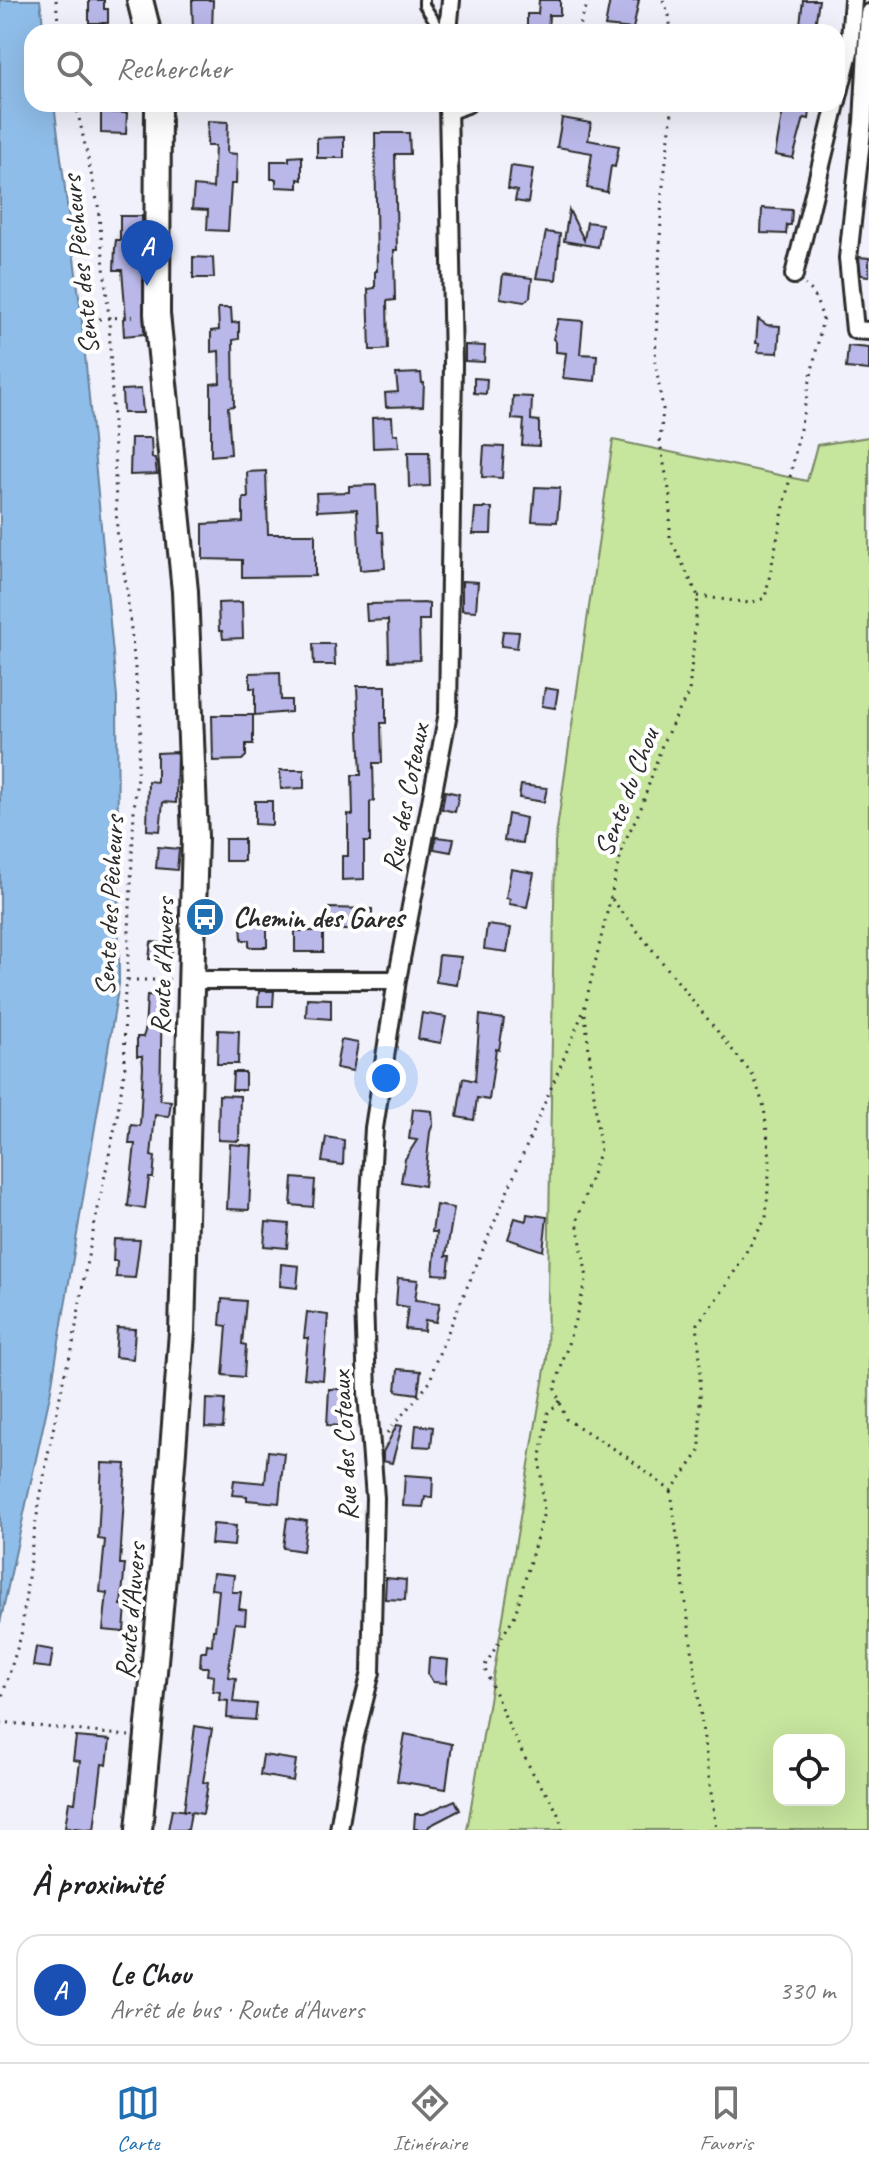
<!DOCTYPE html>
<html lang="fr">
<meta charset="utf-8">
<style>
:root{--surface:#fff;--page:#f2f2f2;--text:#202124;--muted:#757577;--line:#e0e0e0;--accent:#1f6fb2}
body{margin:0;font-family:Caveat,sans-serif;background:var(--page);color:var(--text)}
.controls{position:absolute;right:24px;bottom:24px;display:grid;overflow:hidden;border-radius:16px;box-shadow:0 8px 32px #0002}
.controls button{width:72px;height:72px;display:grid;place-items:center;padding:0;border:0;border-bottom:2px solid var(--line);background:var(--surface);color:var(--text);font:40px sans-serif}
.you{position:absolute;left:386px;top:1078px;width:28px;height:28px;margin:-20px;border:6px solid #fff;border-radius:50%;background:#1a73e8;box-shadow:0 0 0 12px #1a73e833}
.badge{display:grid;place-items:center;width:52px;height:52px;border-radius:50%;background:var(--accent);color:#fff;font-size:26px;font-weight:700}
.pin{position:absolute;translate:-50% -66px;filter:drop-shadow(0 2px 4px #0008)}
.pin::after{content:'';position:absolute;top:42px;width:28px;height:24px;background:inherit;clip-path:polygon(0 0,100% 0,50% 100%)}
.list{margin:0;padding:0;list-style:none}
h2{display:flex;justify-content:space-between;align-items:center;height:104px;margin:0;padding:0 32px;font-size:34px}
h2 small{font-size:26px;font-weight:400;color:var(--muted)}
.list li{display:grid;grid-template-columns:52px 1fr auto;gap:24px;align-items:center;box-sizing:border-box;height:112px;margin:0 16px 16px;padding:0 16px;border:2px solid var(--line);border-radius:24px}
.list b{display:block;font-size:30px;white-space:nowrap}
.list p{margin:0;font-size:26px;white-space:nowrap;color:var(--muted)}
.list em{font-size:26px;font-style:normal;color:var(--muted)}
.icon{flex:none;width:44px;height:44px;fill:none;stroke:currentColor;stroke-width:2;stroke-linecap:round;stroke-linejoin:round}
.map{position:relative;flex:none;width:869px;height:1830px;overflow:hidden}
.search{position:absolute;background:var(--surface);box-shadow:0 8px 32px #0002;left:24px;right:24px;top:24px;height:88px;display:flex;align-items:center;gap:20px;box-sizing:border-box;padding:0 28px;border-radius:24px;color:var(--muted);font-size:30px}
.sheet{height:232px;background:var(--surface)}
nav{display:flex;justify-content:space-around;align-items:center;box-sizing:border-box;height:112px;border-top:2px solid var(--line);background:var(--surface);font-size:22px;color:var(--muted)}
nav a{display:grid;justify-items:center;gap:4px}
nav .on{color:var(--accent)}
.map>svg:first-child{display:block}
.green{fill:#c6e59d;stroke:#788864;stroke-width:2;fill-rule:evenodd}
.water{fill:#8fbde9;stroke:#67839d;stroke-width:2}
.building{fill:#b9b8e9;stroke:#2b2b2b;stroke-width:2}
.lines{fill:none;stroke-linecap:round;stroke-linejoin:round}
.lane-casing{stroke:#2b2b2b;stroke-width:14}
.street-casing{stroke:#2b2b2b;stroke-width:22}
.secondary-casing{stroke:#2b2b2b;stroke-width:30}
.path{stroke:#2b2b2b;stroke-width:3;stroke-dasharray:2 6;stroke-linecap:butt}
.lane{stroke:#fff;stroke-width:8}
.street{stroke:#fff;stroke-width:16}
.secondary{stroke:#fff;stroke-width:24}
.labels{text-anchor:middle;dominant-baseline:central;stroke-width:8;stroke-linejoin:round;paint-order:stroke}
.street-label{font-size:28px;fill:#2b2b2b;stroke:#fff}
.poi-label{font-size:28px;font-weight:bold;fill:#2b2b2b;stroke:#fff;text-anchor:start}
</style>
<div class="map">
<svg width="869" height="1830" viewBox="0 0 869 1830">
<rect width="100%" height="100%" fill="#f1f1fb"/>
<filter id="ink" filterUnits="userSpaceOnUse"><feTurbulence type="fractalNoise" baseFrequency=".0125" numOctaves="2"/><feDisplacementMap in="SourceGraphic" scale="16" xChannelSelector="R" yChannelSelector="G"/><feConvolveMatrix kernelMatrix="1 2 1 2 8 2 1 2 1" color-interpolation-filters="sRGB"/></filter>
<g filter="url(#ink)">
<!-- green -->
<path class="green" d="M869 437V1830H467L547 1358 555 843 613 440 807 481 817 445ZM839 1740V1800H779V1740Z"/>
<!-- water -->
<path class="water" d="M0 0H40L44 32H32V104H54L81 312 117 697 119 984 50 1395 0 1623Z"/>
<!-- building -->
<path class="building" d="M89 0H104V9H108V23H89Z
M192 0H213L212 32H193Z
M539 0H560V15H549L548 32H527V14H538Z
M610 0H639L633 29 605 26Z
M803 0H819L815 26 800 24Z
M784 104H811L809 119 804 118 793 158 775 155Z
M101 112 127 113 126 134 101 133Z
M562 118 591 123 588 140 619 146 615 167 611 166 607 192 587 188 592 153 557 147Z
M208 121 228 122 227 153 237 154 236 184H231L228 231 207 230 208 210 192 209 194 186 213 188 215 146H207Z
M375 133H409L410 154H395L397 250H394L395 300 387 301 388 349 380 350H370L368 289 375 288V271H377Z
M344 137V158H317V138Z
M302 156V180L298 179V188L276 187V179H271V161H289V157Z
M511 166 533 169 528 203 515 201 517 191 508 189Z
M762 208 792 210 791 225H787L786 234 761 233Z
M569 210 584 240 587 222 602 224 598 247 564 241Z
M120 216H142L144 334 124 336 123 319 126 318 122 270H114L115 248 116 240H120Z
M546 232 560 234 556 280 536 278Z
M193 257 213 258 214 278H193Z
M859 257 869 258V276L861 275Z
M503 274 532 278 530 297 524 302 500 298Z
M218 308H231L232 323 239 322V339L233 340 234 406 228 407 231 454 211 456V384L220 383 219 351 211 352V331L219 330Z
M558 319 583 321 580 354 597 355 595 381 563 378 566 353 556 352V342L553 339Z
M758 319 767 325 780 326 778 353 758 352 759 343H756Z
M465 345 485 346 484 362 465 361Z
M848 346 869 348V370L846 368Z
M421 373 422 383H424L423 406 386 407 385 393 398 392 396 374Z
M474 378 487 379 486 394 474 393Z
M141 389 143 413H123L122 390Z
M513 396 532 397 531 420 539 421V446L522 445 524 420 512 419Z
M392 417 393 434H398L399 447 373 448 372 418Z
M131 438H151L152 458H155L157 474 130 475Z
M484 446 504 447 502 478 482 477Z
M408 452H429L430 486 409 487Z
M266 471 268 534H315V576L242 577V560L203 559V524L243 522V498H248L247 472Z
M376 485 378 532H383L385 568 360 570 357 509 317 511 316 493 349 492V486Z
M535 487 560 488 557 522 532 521Z
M475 508H492L491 534H473Z
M462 581 478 582 476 611 462 610Z
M242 602 243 638 223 639 222 631H219L218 603Z
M429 603V620H419L420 660 389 661 388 620 367 621 366 604Z
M503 631 519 632 517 648 501 646Z
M313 644H334L335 665H314Z
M280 672 281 700H291V712L255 715V688H250V673Z
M357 686H386V723H381L382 763H373L374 801 370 802V842H364V879L342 880V856H348V814L353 815 352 775H361Z
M545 688 558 690 555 708 542 706Z
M212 715H253V744H246V756L242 760 213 761Z
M177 752 176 803 163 802 160 831 147 830 148 781 157 782V753Z
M280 770H304V788L281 789Z
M521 785 547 788 544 802 519 798Z
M445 791 459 794 455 812 442 809Z
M255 801H272V825L255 824Z
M508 814 526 818 522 843 504 841Z
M436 837 454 839 451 852 434 849Z
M225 839H244V861H225Z
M158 847 179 849 177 870 156 868Z
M511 869 534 873 527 907 509 904 510 899 506 898Z
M329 908 372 909V926H363V930H329Z
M241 923H267V947H249V940H242Z
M487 925 511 928 507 952 484 949Z
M295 931H323V952H295Z
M151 942 172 944 171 960 149 959Z
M439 955 461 957 457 985 436 982Z
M259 991H274L273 1006H258Z
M147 995 162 996 160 1100 171 1101 169 1116 155 1115 151 1156 155 1157 153 1178H149L145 1209 128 1206 135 1144H129L131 1125 140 1126 143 1066 142 1056H137V1037H143L145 1031Z
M307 998 331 999V1019L306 1017Z
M422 1013 446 1017 441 1043 418 1039Z
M480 1015 504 1019 499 1050 496 1049 489 1100 477 1098 474 1120 457 1117 463 1078 475 1081Z
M218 1030 239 1031 238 1064H217Z
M341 1040 358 1043 353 1071 336 1068Z
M233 1072H245V1090H232Z
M219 1095 240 1096 239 1141 218 1140Z
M413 1109 432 1111 433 1124 430 1132 424 1186 401 1182 405 1159 417 1140 409 1139Z
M326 1137 344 1140 343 1165 322 1162Z
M230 1144 252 1146 249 1210 227 1209Z
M293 1178 315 1180 313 1207 291 1205Z
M436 1205 454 1208 446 1256H450L448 1275 433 1274 437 1232H432Z
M527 1214 547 1217 543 1251 508 1239 515 1218 526 1221Z
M266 1222 289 1224 287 1248 264 1246Z
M114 1239 140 1240 135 1278 116 1277 117 1261H113Z
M281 1264 299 1266 297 1288 280 1286Z
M398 1278 418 1280 415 1300 440 1303 436 1322 425 1320 424 1331 405 1329 408 1307 396 1305Z
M222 1299 246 1301 242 1344 246 1345 244 1377 223 1375 227 1326 220 1325Z
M307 1312 328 1315 323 1380 304 1378 308 1338H304Z
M117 1328 135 1329 133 1359 115 1357Z
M398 1369 421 1371 418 1394 396 1391Z
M329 1389H346L345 1426 327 1425Z
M206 1399 225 1400 223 1428 205 1427Z
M397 1425 402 1426 392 1463 383 1461V1452Z
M416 1425 433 1427 431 1447 414 1446Z
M268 1451 284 1453 279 1503 247 1500V1496L232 1495 234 1480 265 1483Z
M102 1463 126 1464 120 1564H125L121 1605H126L124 1632 103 1630 107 1593 100 1592 105 1540 98 1539Z
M405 1475 433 1477 432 1498 425 1497 423 1507 403 1506Z
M287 1518 307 1521 303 1551 283 1548Z
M213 1524 236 1526 234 1546 211 1544Z
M213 1573 234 1575 232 1592H241L239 1609 246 1610 245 1624 235 1623 228 1677 236 1678 233 1702 257 1704 255 1720 227 1718 228 1701 219 1700 220 1692 213 1691 214 1676 207 1675 208 1667H200L201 1652H206L207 1644 212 1645 213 1630H215L219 1590 211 1589Z
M386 1578 406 1580 405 1600 385 1599Z
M36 1647 53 1650 50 1668 33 1666Z
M429 1658 448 1660 446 1683 433 1682 428 1674Z
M195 1726 212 1729 203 1782 208 1783 203 1814 191 1812 188 1830H168L172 1809 189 1811H184Z
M405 1734 452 1744 446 1789 397 1781Z
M76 1737 110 1740 107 1765 102 1764 94 1830 65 1827 69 1802 75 1803 80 1761 73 1760Z
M263 1755 296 1760 293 1781 260 1775Z
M455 1800 460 1810 429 1826 428 1829H414L415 1814H424Z"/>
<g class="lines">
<!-- lane casing -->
<g class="lane-casing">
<path id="lane" d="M424 0V5L442 32"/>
</g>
<!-- street casing -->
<g class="street-casing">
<path id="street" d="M869 13 863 122 848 258 855 330 869 331
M448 32 451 0
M837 101 849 52 853 0
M448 111 467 104
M794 275 836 104
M192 980H397
M339 1830 353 1744 371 1672 375 1498 367 1392 364 1301 374 1128 397 980 448 713 453 364 448 104"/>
</g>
<!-- secondary casing -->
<g class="secondary-casing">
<path id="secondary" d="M140 0 148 32
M139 1830 165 1555 182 1332 195 837 185 591 157 314 158 104"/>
</g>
<!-- path -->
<path class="path" d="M56 0 59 32
M663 0 669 15 671 32
M577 32 589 0
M99 319 137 316
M698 596 750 603 765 598 823 318 813 292 805 285
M128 980H172
M585 1014 600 1149 577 1221 587 1278 555 1389 566 1419 624 1455 671 1491 700 1451V1358L697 1324 726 1286 766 1218 770 1158 764 1107 754 1077 611 898
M560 1401 548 1413 540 1462 544 1512 515 1615 484 1667C499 1704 515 1740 534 1775 545 1793 560 1809 562 1830
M387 1433 430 1382 435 1363 584 1010 623 845 641 808 663 742 689 692 698 596 670 538V495L660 443 663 409 655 362 662 194 673 104
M671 1491 716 1830
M0 1703 21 1636 32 1544 47 1459 65 1372 72 1350 86 1266 117 1117 125 1066 124 1001 127 980 134 811 141 727 127 590 117 531 109 318 98 205 76 104
M0 1722 129 1736"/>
<!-- lane -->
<use href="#lane" class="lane"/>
<!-- street -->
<use href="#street" class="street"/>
<!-- secondary -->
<use href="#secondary" class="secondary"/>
</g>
</g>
<!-- icons -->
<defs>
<g id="bus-disc" transform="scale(2)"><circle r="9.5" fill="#1f6fb2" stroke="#fff"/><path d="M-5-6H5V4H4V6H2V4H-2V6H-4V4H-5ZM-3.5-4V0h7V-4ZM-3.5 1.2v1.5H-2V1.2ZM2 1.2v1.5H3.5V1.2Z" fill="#fff"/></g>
</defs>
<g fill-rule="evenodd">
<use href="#bus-disc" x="205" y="917"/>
</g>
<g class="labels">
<!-- street labels -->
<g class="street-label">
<text transform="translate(80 265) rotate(-96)">Sente des Pêcheurs</text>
<text transform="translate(626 792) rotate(-69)">Sente du Chou</text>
<text transform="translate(405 798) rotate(-79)">Rue des Coteaux</text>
<text transform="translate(109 906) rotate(-87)">Sente des Pêcheurs</text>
<text transform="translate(162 966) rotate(-88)">Route d'Auvers</text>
<text transform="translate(344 1446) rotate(-93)">Rue des Coteaux</text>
<text transform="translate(130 1611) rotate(-85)">Route d'Auvers</text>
</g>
<!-- poi labels -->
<g class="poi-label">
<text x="233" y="917">Chemin des Gares</text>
</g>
</g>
</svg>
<div class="controls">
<button><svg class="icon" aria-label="locate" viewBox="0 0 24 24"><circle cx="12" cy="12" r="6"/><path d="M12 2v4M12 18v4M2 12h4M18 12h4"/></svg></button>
</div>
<div class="you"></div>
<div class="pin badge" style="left:147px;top:286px;background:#1a4fb4">A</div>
<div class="search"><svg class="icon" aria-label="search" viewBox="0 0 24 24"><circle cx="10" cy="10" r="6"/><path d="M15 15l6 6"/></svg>Rechercher</div>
</div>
<section class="sheet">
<h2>À proximité<small></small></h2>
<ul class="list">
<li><span class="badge" style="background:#1a4fb4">A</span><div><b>Le Chou</b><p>Arrêt de bus · Route d'Auvers</p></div><em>330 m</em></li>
</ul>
</section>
<nav>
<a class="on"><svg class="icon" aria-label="map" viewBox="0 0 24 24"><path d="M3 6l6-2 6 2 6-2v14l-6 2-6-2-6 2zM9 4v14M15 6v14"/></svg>Carte</a>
<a><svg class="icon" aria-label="directions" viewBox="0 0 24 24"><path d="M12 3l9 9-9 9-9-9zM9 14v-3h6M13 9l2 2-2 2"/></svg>Itinéraire</a>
<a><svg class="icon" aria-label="saved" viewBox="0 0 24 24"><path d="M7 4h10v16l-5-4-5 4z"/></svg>Favoris</a>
</nav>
